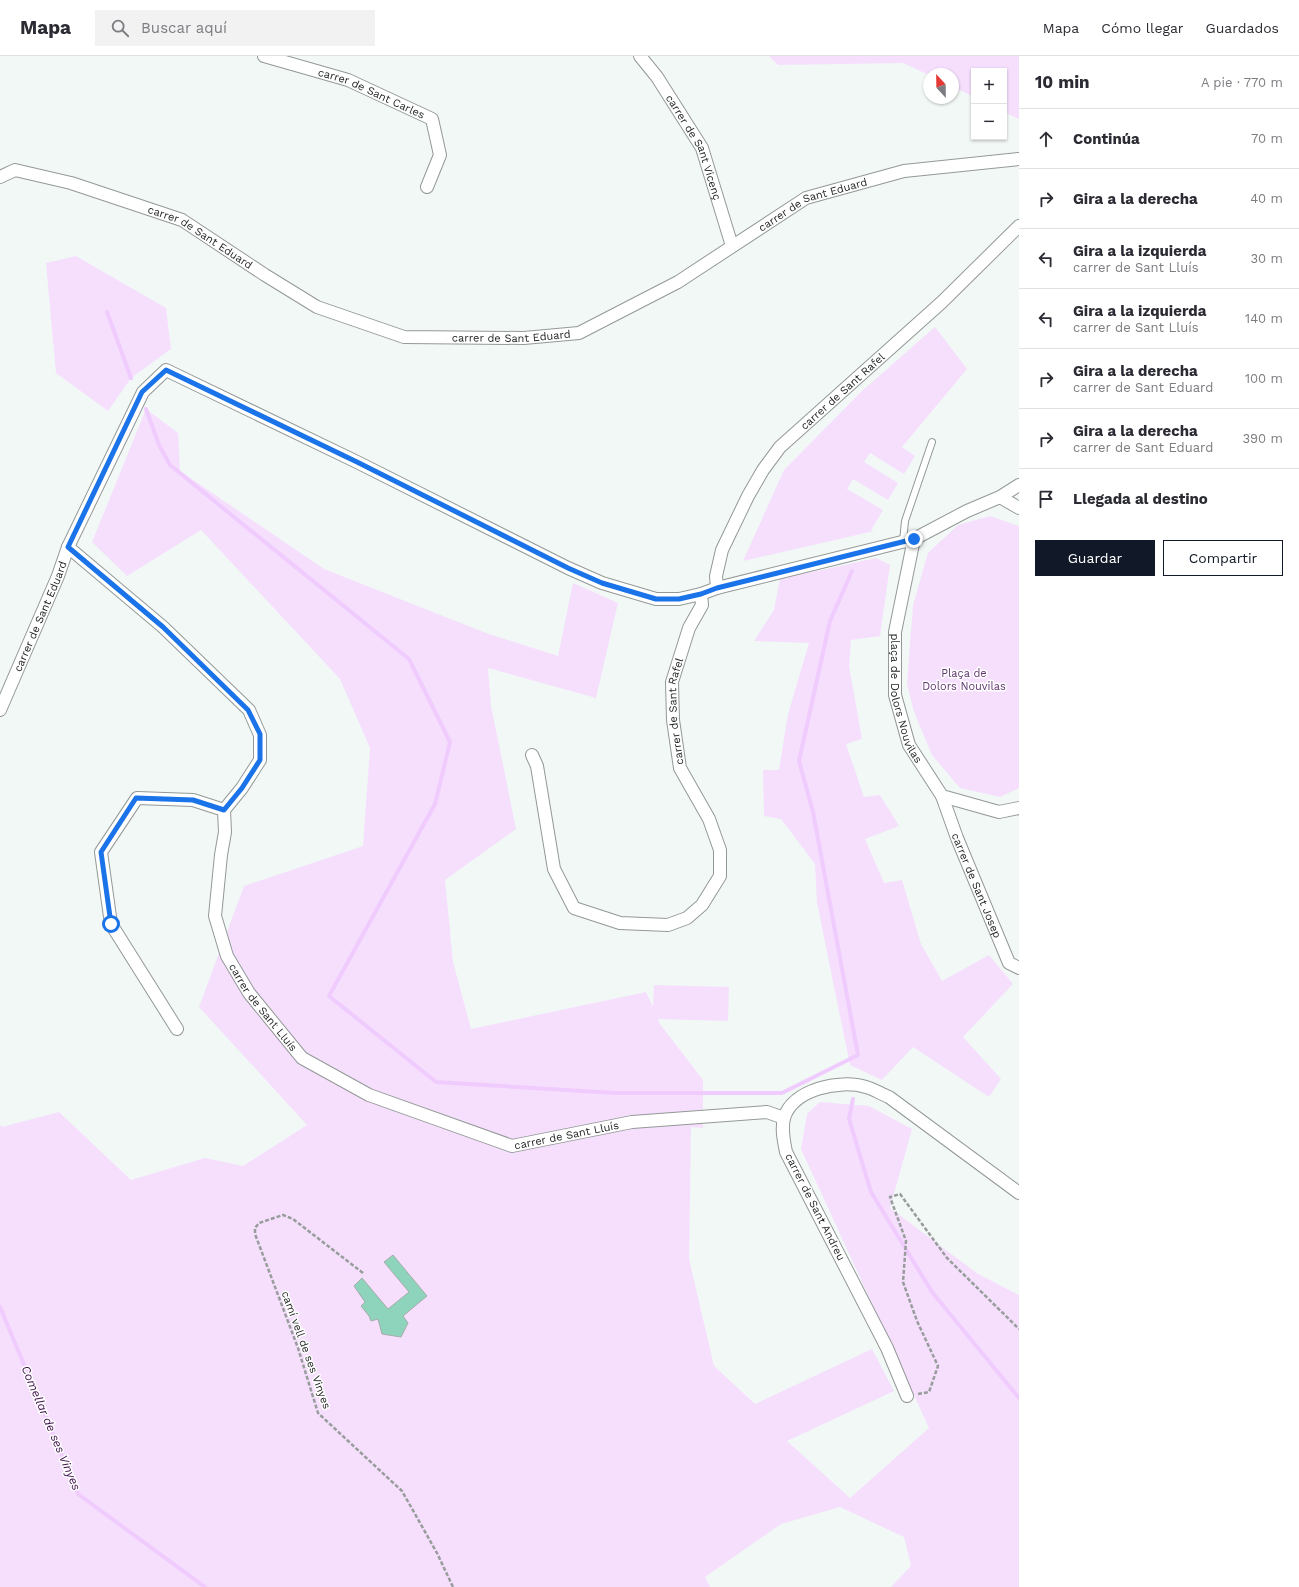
<!DOCTYPE html>
<html lang="es">
<meta charset="utf-8">
<style>
:root{--surface:#fff;--page:#f2f2f3;--text:#2b2b33;--muted:#7c7c81;--line:#e1e1e2;--accent:#111827}
body{margin:0;font-family:"Work Sans",sans-serif;background:var(--page);color:var(--text)}
.controls{position:absolute;right:12px;top:12px;display:grid;overflow:hidden;border-radius:0px;box-shadow:0 1px 3px #0004}
.controls button{width:36px;height:36px;display:grid;place-items:center;padding:0;border:0;border-bottom:1px solid var(--line);background:var(--surface);color:var(--text);font:20px sans-serif}
.compass{position:absolute;left:923px;top:12px;width:36px;height:36px;border-radius:50%;background:var(--surface);box-shadow:0 1px 3px #0004;rotate:338deg}
.stop{position:absolute;width:12px;height:12px;margin:-9px;border:3px solid #1a73e8;border-radius:50%;background:#fff}
.stop.end{background:#1a73e8;border-color:#fff;box-shadow:0 1px 4px #0008}
.list{margin:0;padding:0;list-style:none}
h2{display:flex;justify-content:space-between;align-items:center;height:52px;margin:0;padding:0 16px;font-size:17px}
h2 small{font-size:13px;font-weight:400;color:var(--muted)}
.list li{display:grid;grid-template-columns:26px 1fr auto;gap:12px;align-items:center;box-sizing:border-box;height:60px;padding:0 16px;border-top:1px solid var(--line)}
.list b{display:block;font-size:15px;white-space:nowrap}
.list p{margin:0;font-size:13px;white-space:nowrap;color:var(--muted)}
.list em{font-size:13px;font-style:normal;color:var(--muted)}
.actions{display:flex;gap:8px;padding:12px 16px}
.actions a{flex:1;padding:9px 0;border:1px solid var(--accent);border-radius:0px;text-align:center;font-size:14px;color:var(--accent)}
.actions .main{background:var(--accent);color:#fff}
.icon{flex:none;width:22px;height:22px;fill:none;stroke:currentColor;stroke-width:2;stroke-linecap:round;stroke-linejoin:round}
.map{position:relative;flex:none;width:1019px;height:1531px;overflow:hidden}
header{display:flex;align-items:center;gap:24px;box-sizing:border-box;height:56px;padding:0 20px;background:var(--surface);border-bottom:1px solid var(--line)}
header strong{font-size:19px}
nav{display:flex;gap:22px;margin-inline-start:auto;font-size:14px}
.search{width:280px;height:36px;background:var(--page);display:flex;align-items:center;gap:10px;box-sizing:border-box;padding:0 14px;border-radius:0px;color:var(--muted);font-size:15px}
main{display:flex}
aside{flex:1;background:var(--surface)}
.map>svg:first-child{display:block}
.green{fill:#f5dffd}
.lines{fill:none;stroke-linecap:round;stroke-linejoin:round}
.stream{stroke:#f0cbfd;stroke-width:4}
.building{fill:#8ed3bb;stroke:#a6aca9}
.lane-casing{stroke:#939997;stroke-width:8}
.street-casing{stroke:#939997;stroke-width:14}
.path{stroke:#989d9c;stroke-width:2.5;stroke-dasharray:4 2;stroke-linecap:butt}
.lane{stroke:#fff;stroke-width:6}
.street{stroke:#fff;stroke-width:12}
.route{stroke:#1a73e8;stroke-width:5}
.labels{text-anchor:middle;dominant-baseline:central;stroke-width:3;stroke-linejoin:round;paint-order:stroke}
.street-label{font-size:11px;fill:#242726;stroke:#fff}
.park-label{font-size:11px;fill:#60346f;stroke:#fff}
.water-label{font-size:12px;font-style:italic;fill:#3e124c;stroke:#fff}
</style>
<header>
<strong>Mapa</strong>
<div class="search"><svg class="icon" aria-label="search" viewBox="0 0 24 24"><circle cx="10" cy="10" r="6"/><path d="M15 15l6 6"/></svg>Buscar aquí</div>
<nav><a>Mapa</a><a>Cómo llegar</a><a>Guardados</a></nav>
</header>
<main>
<div class="map">
<svg width="1019" height="1531" viewBox="0 0 1019 1531">
<rect width="100%" height="100%" fill="#f2f8f6"/>
<!-- green -->
<path class="green" d="M769 0H1019V63L1004 56V15H974V41L953 31V18H929V19L903 7 778 9Z
M76 200 166 252 171 293 131 322 108 355 56 317 46 207Z
M935 271 967 313 902 391 915 400 904 418 870 397 864 406 898 427 888 444 853 423 847 433 883 454 871 474 874 475 743 505 784 414 862 335Z
M146 353 178 377 180 415 324 513 486 577 558 600 573 527 618 547 596 642 488 612 491 650 516 773 445 824 453 906 471 973 646 936 653 951 654 929 729 931 728 965 658 963 660 968 703 1024V1072L691 1071 689 1203 714 1310 755 1348 872 1293 894 1335 787 1385 850 1442 929 1372 801 1093 807 1058 820 1046 869 1050 912 1073 890 1152 978 1218 1019 1239V1531H891L911 1510 904 1481 840 1451 781 1468 705 1521 710 1531H0V1069L2 1071 59 1056 131 1124 205 1102 243 1110 307 1069 199 951 244 830 363 790 370 692 340 623 201 474 127 520 92 486Z
M990 460 1019 470V732L1000 741 960 732 932 699 914 656 907 628 913 549 928 497 958 469Z
M876 502 890 509 880 580 851 584 849 610 862 683 846 688 864 741 880 739 899 770 865 783 884 827 902 824 921 888 942 925 989 899 1013 928 963 981 1001 1023 989 1041 913 991 882 1024 850 1009 817 847 815 808 781 763 764 760 763 714H779L788 658 809 587 754 585 774 554 780 523Z"/>
<g class="lines">
<!-- stream -->
<path class="stream" d="M107 256 131 322
M146 353 159 389 170 409 409 603 450 686 435 748 329 940 436 1026 615 1037H782L858 999 813 756 799 705 830 565 852 515
M853 1043 849 1063 871 1136 932 1236 1019 1342
M0 1251 78 1438 205 1531"/>
</g>
<!-- building -->
<path class="building" d="M393 1199 427 1240 403 1260 408 1267 401 1281 382 1278 378 1263 371 1265 369 1260 361 1250 365 1246 354 1230 362 1222 388 1253 409 1236 384 1206Z"/>
<g class="lines">
<!-- lane casing -->
<g class="lane-casing">
<path id="lane" d="M903 486 905 465 932 386"/>
</g>
<!-- street casing -->
<g class="street-casing">
<g id="street">
<path id="s1" d="M264 0 348 24 432 63 440 99 427 131"/>
<path id="s2" d="M640 0 657 21 702 92 732 190"/>
<path id="s3" d="M0 121 15 114 71 127 182 164 265 219 317 251 404 281 524 282 579 277 678 226 806 142 904 115 1019 103"/>
<path d="M1000 441 1019 452"/>
<path id="s4" d="M914 483 895 576V639L909 689 942 740 999 756 1019 752"/>
<path id="s5" d="M68 491 163 571 249 654 260 679V704L242 732 224 754 225 776 221 799 215 860 227 900 249 937 302 1002 369 1039 512 1090 632 1066 767 1056 784 1062"/>
<path id="s6" d="M717 532 716 520 722 494 748 440 763 414 780 391 942 246 1019 170"/>
<path id="s7" d="M0 654 58 520 68 491 143 336 166 314 357 406 568 512 602 527 656 543H679L701 538 717 532 914 483 967 455 1000 441 1019 429"/>
<path id="s8" d="M532 699 537 710 554 813 574 852 620 867 668 869 687 862 702 849 720 820V794L709 763 680 712 673 664 672 626 689 572 702 549 701 538"/>
<path id="s9" d="M942 740 957 782 1009 907 1019 912"/>
<path d="M177 973 111 868 101 796 137 742 193 744 224 754"/>
<path d="M907 1340 887 1292 786 1096C784 1085 781 1074 784 1062 793 1033 840 1023 866 1031 874 1033 881 1038 889 1041L1019 1137"/>
</g>
</g>
<!-- path -->
<path class="path" d="M363 1217 293 1163 283 1159 259 1167 255 1172V1178L298 1292 318 1357 402 1435 437 1497 453 1531
M918 1338 929 1336 938 1310 917 1265 903 1226 906 1185 890 1141 900 1138 947 1202 1019 1273"/>
<!-- lane -->
<use href="#lane" class="lane"/>
<!-- street -->
<use href="#street" class="street"/>
</g>
<g class="lines">
<!-- route -->
<path class="route" d="M111 868 101 796 136 742 193 744 224 754 242 732 260 704V678L248 654 163 571 68 491 142 336 166 314 357 406 568 512 602 527 656 543H679L701 538 717 532 914 483"/>
</g>
<g class="labels">
<!-- street labels -->
<g class="street-label">
<text stroke="none"><textPath href="#s1" startOffset="114">carrer de Sant Carles</textPath></text>
<text stroke="none"><textPath href="#s2" startOffset="107">carrer de Sant Vicenç</textPath></text>
<text stroke="none"><textPath href="#s3" startOffset="887">carrer de Sant Eduard</textPath></text>
<text stroke="none"><textPath href="#s3" startOffset="215">carrer de Sant Eduard</textPath></text>
<text stroke="none"><textPath href="#s3" startOffset="551">carrer de Sant Eduard</textPath></text>
<text stroke="none"><textPath href="#s6" startOffset="241">carrer de Sant Rafel</textPath></text>
<text stroke="none"><textPath href="#s7" startOffset="102">carrer de Sant Eduard</textPath></text>
<text stroke="none"><textPath href="#s4" startOffset="163">plaça de Dolors Nouvilas</textPath></text>
<text stroke="none"><textPath href="#s8" startOffset="506">carrer de Sant Rafel</textPath></text>
<text stroke="none"><textPath href="#s9" startOffset="96">carrer de Sant Josep</textPath></text>
<text stroke="none"><textPath href="#s5" startOffset="569">carrer de Sant Lluís</textPath></text>
<text stroke="none"><textPath href="#s5" startOffset="917">carrer de Sant Lluís</textPath></text>
<text transform="translate(815 1151) rotate(63)">carrer de Sant Andreu</text>
<text transform="translate(306 1294) rotate(70)">camí vell de ses Vinyes</text>
</g>
<!-- park labels -->
<g class="park-label">
<text x="964" y="617">Plaça de<tspan x="964" dy="13">Dolors Nouvilas</tspan></text>
</g>
<!-- water labels -->
<g class="water-label">
<text transform="translate(51 1372) rotate(67)">Comellar de ses Vinyes</text>
</g>
</g>
</svg>
<div class="controls">
<button>+</button>
<button>−</button>
</div>
<svg class="compass" viewBox="-18 -18 36 36"><path d="M0-13l5 13h-10z" fill="#e53935"/><path d="M0 13l5-13h-10z" fill="#7c7c81"/></svg>
<div class="stop" style="left:111px;top:868px"></div>
<div class="stop end" style="left:914px;top:483px"></div>
</div>
<aside>
<h2>10 min<small>A pie · 770 m</small></h2>
<ul class="list">
<li><svg class="icon" aria-label="ahead" viewBox="0 0 24 24"><path d="M12 20V5M6 11l6-6 6 6"/></svg><div><b>Continúa</b></div><em>70 m</em></li>
<li><svg class="icon" aria-label="right" viewBox="0 0 24 24"><path d="M7 20v-9h11M14 6l5 5-5 5"/></svg><div><b>Gira a la derecha</b></div><em>40 m</em></li>
<li><svg class="icon" aria-label="left" viewBox="0 0 24 24"><path d="M17 20v-9H6M10 6l-5 5 5 5"/></svg><div><b>Gira a la izquierda</b><p>carrer de Sant Lluís</p></div><em>30 m</em></li>
<li><svg class="icon" aria-label="left" viewBox="0 0 24 24"><path d="M17 20v-9H6M10 6l-5 5 5 5"/></svg><div><b>Gira a la izquierda</b><p>carrer de Sant Lluís</p></div><em>140 m</em></li>
<li><svg class="icon" aria-label="right" viewBox="0 0 24 24"><path d="M7 20v-9h11M14 6l5 5-5 5"/></svg><div><b>Gira a la derecha</b><p>carrer de Sant Eduard</p></div><em>100 m</em></li>
<li><svg class="icon" aria-label="right" viewBox="0 0 24 24"><path d="M7 20v-9h11M14 6l5 5-5 5"/></svg><div><b>Gira a la derecha</b><p>carrer de Sant Eduard</p></div><em>390 m</em></li>
<li><svg class="icon" aria-label="arrive" viewBox="0 0 24 24"><path d="M6 21V4h12l-3 4 3 4H6"/></svg><div><b>Llegada al destino</b></div></li>
</ul>
<div class="actions"><a class="main">Guardar</a><a>Compartir</a></div>
</aside>
</main>
